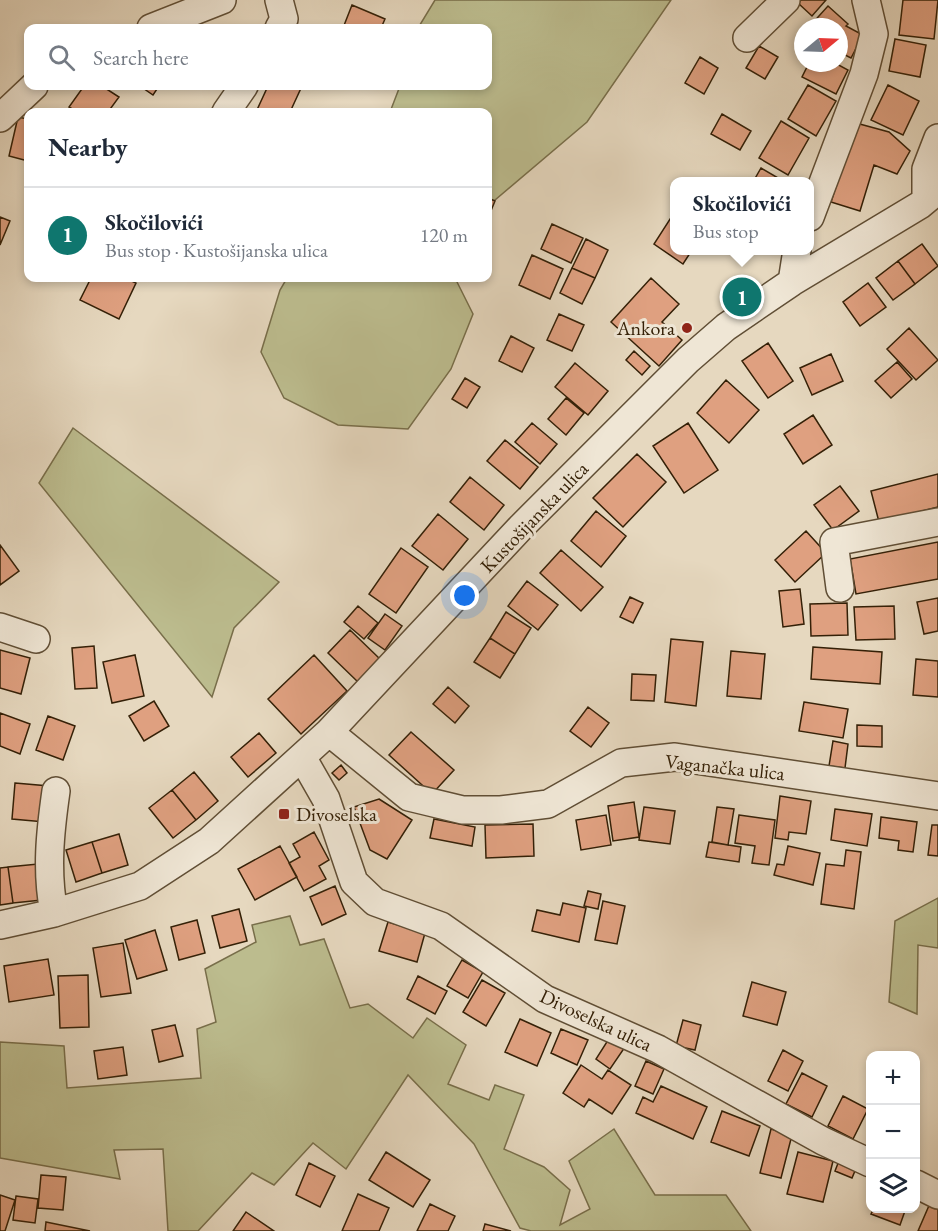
<!DOCTYPE html>
<meta charset="utf-8">
<style>
:root{--surface:#fff;--page:#f2f2f3;--text:#1f2937;--muted:#747a83;--line:#e0e1e3;--accent:#0f766e}
body{margin:0;font-family:"EB Garamond",serif;background:var(--page);color:var(--text)}
.controls{position:absolute;right:18px;bottom:18px;display:grid;overflow:hidden;border-radius:12px;box-shadow:0 3px 9px #0003}
.controls button{width:54px;height:54px;display:grid;place-items:center;padding:0;border:0;border-bottom:2px solid var(--line);background:var(--surface);color:var(--text);font:30px sans-serif}
.compass{position:absolute;left:794px;top:18px;width:54px;height:54px;border-radius:50%;background:var(--surface);box-shadow:0 3px 9px #0003;rotate:71deg}
.you{position:absolute;left:465px;top:596px;width:21px;height:21px;margin:-15px;border:4px solid #fff;border-radius:50%;background:#1a73e8;box-shadow:0 0 0 9px #1a73e833}
.badge{display:grid;place-items:center;width:39px;height:39px;border-radius:50%;background:var(--accent);color:#fff;font-size:20px;font-weight:700}
.pin{position:absolute;translate:-50% -50%;border:3px solid #fff;box-shadow:0 2px 6px #0006}
.popup{position:absolute;left:670px;top:177px;width:144px;height:78px;box-sizing:border-box;display:grid;place-content:center;border-radius:12px;background:var(--surface);filter:drop-shadow(0 2px 4px #0005);font-size:20px;white-space:nowrap;color:var(--muted)}
.popup b{font-size:22px;color:var(--text)}
.popup::after{content:'';position:absolute;left:50%;top:100%;margin-left:-12px;border:12px solid transparent;border-top-color:var(--surface)}
.list{margin:0;padding:0;list-style:none}
h2{display:flex;justify-content:space-between;align-items:center;height:78px;margin:0;padding:0 24px;font-size:26px}
h2 small{font-size:20px;font-weight:400;color:var(--muted)}
.list li{display:grid;grid-template-columns:39px 1fr auto;gap:18px;align-items:center;box-sizing:border-box;height:96px;padding:0 24px;border-top:2px solid var(--line)}
.list b{display:block;font-size:22px;white-space:nowrap}
.list p{margin:0;font-size:20px;white-space:nowrap;color:var(--muted)}
.list em{font-size:20px;font-style:normal;color:var(--muted)}
.icon{flex:none;width:33px;height:33px;fill:none;stroke:currentColor;stroke-width:2;stroke-linecap:round;stroke-linejoin:round}
.map{position:relative;flex:none;width:938px;height:1231px;overflow:hidden}
.search{position:absolute;background:var(--surface);box-shadow:0 3px 9px #0003;left:24px;top:24px;width:468px;height:66px;display:flex;align-items:center;gap:15px;box-sizing:border-box;padding:0 21px;border-radius:12px;color:var(--muted);font-size:22px}
.panel{position:absolute;background:var(--surface);box-shadow:0 3px 9px #0003;left:24px;top:108px;width:468px;height:174px;border-radius:12px}
.map>svg:first-child{display:block}
.green{fill:#bcbc8e;stroke:#786e4a;stroke-width:1.5}
.building{fill:#dfa080;stroke:#342007;stroke-width:1.5}
.lines{fill:none;stroke-linecap:round;stroke-linejoin:round}
.minor-casing{stroke:#604e35;stroke-width:30}
.minor{stroke:#efe6d5;stroke-width:27}
.poi-dot{fill:#8f2418;stroke:#efe6d5;stroke-width:2}
.labels{text-anchor:middle;dominant-baseline:central;stroke-width:6;stroke-linejoin:round;paint-order:stroke}
.poi-label{font-size:20px;fill:#342007;stroke:#efe6d5;text-anchor:end}
.street-label{font-size:20px;fill:#342007;stroke:#efe6d5}
</style>
<div class="map">
<svg width="938" height="1231" viewBox="0 0 938 1231">
<rect width="100%" height="100%" fill="#e6d8bf"/>
<filter id="stains"><feTurbulence type="fractalNoise" baseFrequency=".00333" numOctaves="4"/><feColorMatrix values="0 0 0 0 .2 0 0 0 0 .09 0 0 0 0 .02 0 0 0 .5 -.17"/></filter>
<radialGradient id="worn" r=".72"><stop offset=".6" stop-color="#630" stop-opacity="0"/><stop offset="1" stop-color="#630" stop-opacity=".3"/></radialGradient>
<!-- green -->
<path class="green" d="M435 0H671L587 122 488 206V112H390L400 86H488V28H418Z
M287 278H455L473 314 451 369 408 429 338 425 284 398 261 352 280 290Z
M73 428 279 582 234 628 212 697 39 483Z
M938 898V948L918 945 917 1014 889 1002 895 921Z
M290 916 300 945 324 939 350 1008 368 1004 413 1038 427 1018 466 1045 448 1084 489 1100 495 1085 524 1095 504 1149 544 1167 570 1190 560 1225 590 1209 569 1161 614 1129 655 1195H726L751 1231H531L520 1228 474 1144 408 1075 346 1169 313 1143 274 1185 252 1173 198 1231H168L163 1149 114 1150 120 1179 0 1158V1042L64 1046 67 1088 201 1078 197 1029 216 1022 205 969 256 942 252 925Z"/>
<!-- building -->
<path class="building" d="M801 0H826L812 16 798 3Z
M903 0H938L934 39 899 35Z
M352 5 385 19 381 28H343Z
M828 6 848 24 846 26 863 35 851 58 839 52V27H809Z
M895 39 926 45 920 77 889 71Z
M759 46 778 57 765 79 746 68Z
M700 57 718 68 704 94 685 83Z
M809 63H835L848 70 836 94 802 77Z
M808 85 836 101 816 136 788 119Z
M888 85 919 101 903 135 871 120Z
M84 86H102L119 97 108 112H77L69 107Z
M140 86H159L153 95Z
M268 86H302L290 112H256Z
M722 114 751 131 740 150 711 134Z
M18 117 28 119V161L9 156Z
M781 121 809 138 788 175 759 158Z
M856 123 889 132 910 151 897 174 874 165 860 211 831 202Z
M761 168 785 182H753Z
M488 198 495 201 488 218Z
M672 216 674 250H692L683 264 654 244Z
M0 217 10 221 0 245Z
M552 224 583 238 571 263 541 249Z
M586 239 608 250 595 278 572 268Z
M922 244 938 266 915 284 898 261Z
M532 255 563 269 550 299 519 285Z
M898 261 915 284 893 300 876 278Z
M572 268 595 278 582 304 560 293Z
M91 278H125L136 283 119 319 80 300Z
M651 278 679 304 662 322 682 340 659 366 611 322Z
M868 283 886 307 860 326 843 302Z
M559 314 584 325 572 351 547 340Z
M909 328 938 360 916 380 887 349Z
M511 336 534 348 522 372 499 361Z
M768 343 793 381 768 398 742 361Z
M634 351 650 366 642 375 626 360Z
M831 354 843 381 812 395 800 368Z
M897 362 912 379 891 398 875 381Z
M575 363 608 391 588 415 555 387Z
M465 378 480 387 467 408 452 399Z
M726 380 759 410 729 443 697 413Z
M566 398 584 413 566 435 548 419Z
M813 415 832 445 803 464 784 434Z
M532 423 557 444 540 464 515 442Z
M688 423 718 470 684 493 653 446Z
M505 440 538 467 520 489 487 461Z
M637 454 666 482 623 527 593 498Z
M938 474V507L879 522 871 491Z
M470 477 504 505 484 530 450 502Z
M840 486 859 511 833 530 814 505Z
M596 511 626 536 601 567 571 541Z
M438 514 468 539 443 570 412 546Z
M806 531 826 553 795 582 775 560Z
M938 542V579L856 594 850 559Z
M0 545 19 571 0 585Z
M401 548 428 567 396 613 369 594Z
M561 550 603 587 581 611 540 573Z
M527 581 558 605 538 630 508 606Z
M800 589 804 624 783 627 779 591Z
M630 597 643 603 633 623 620 617Z
M938 598V631L924 634 917 602Z
M847 603 848 635 811 636 810 604Z
M358 606 378 623 364 639 344 622Z
M894 606 895 639 856 640 854 607Z
M506 612 531 628 515 654 490 638Z
M385 614 402 626 385 650 368 638Z
M350 630 381 660 359 683 328 653Z
M490 638 515 654 500 678 474 662Z
M671 639 703 642 696 706 665 702Z
M94 646 97 688 75 689 72 648Z
M813 647 882 652 880 684 811 679Z
M0 650 30 658 21 694 0 688Z
M731 651 765 654 761 699 727 696Z
M135 655 144 696 112 703 103 662Z
M314 655 347 691 301 734 268 699Z
M916 659 938 661V697L913 695Z
M632 674 656 675 654 701 631 700Z
M448 687 469 706 455 723 433 704Z
M154 701 169 726 144 741 129 716Z
M804 702 848 709 843 738 799 731Z
M588 707 609 723 591 747 570 731Z
M0 713 30 724 20 754 0 746Z
M48 716 75 726 63 760 36 750Z
M857 725 882 726V747L857 746Z
M411 732 454 770 432 794 389 755Z
M259 733 276 753 248 777 231 757Z
M833 741 848 744 845 768 829 766Z
M341 765 347 773 339 780 332 773Z
M194 772 218 801 196 820 172 790Z
M15 783 49 786 45 822 12 819Z
M172 790 196 820 173 838 149 808Z
M780 796 811 801 806 834 789 832 788 840 775 838Z
M379 799 412 820 387 859 370 850 354 807Z
M634 802 639 837 613 841 608 806Z
M644 807 675 811 670 844 639 840Z
M717 807 734 809 728 845 712 842Z
M835 809 872 814 867 846 831 840Z
M606 815 611 845 581 850 576 820Z
M739 815 775 820 769 865 752 863 755 846 735 843Z
M881 817 917 822 913 852 898 850 899 841 879 838Z
M434 819 475 827 472 846 430 838Z
M533 824 534 856 486 858 485 825Z
M932 825H938V856L928 855Z
M314 832 329 860 319 866 326 879 304 891 289 863 300 857 293 844Z
M119 834 128 865 102 873 92 842Z
M92 842 102 873 76 882 66 850Z
M709 842 741 847 739 862 706 857Z
M280 846 297 877 255 900 238 869Z
M788 846 820 853 813 885 774 875 777 864 784 865Z
M846 850 861 852 854 909 821 904 826 864 844 866Z
M38 864 42 900 13 903 8 867Z
M8 867 13 903 0 905V868Z
M335 886 346 914 322 925 310 897Z
M588 891 601 894 598 909 584 906Z
M603 901 625 906 617 944 595 940Z
M563 903 586 908 579 942 532 931 537 910 560 915Z
M239 909 247 941 220 948 212 916Z
M197 920 205 953 179 960 171 927Z
M388 922 425 933 417 962 379 951Z
M155 930 167 970 137 979 125 940Z
M123 943 131 993 101 997 93 948Z
M48 959 54 995 9 1002 4 966Z
M462 960 483 972 468 998 447 986Z
M88 975 89 1027 60 1028 58 976Z
M418 976 447 991 435 1014 407 999Z
M482 980 505 993 486 1026 463 1012Z
M752 982 786 992 777 1025 743 1016Z
M520 1019 551 1033 537 1066 505 1052Z
M683 1020 701 1025 695 1050 676 1046Z
M175 1025 183 1056 159 1062 152 1030Z
M561 1029 588 1040 577 1065 551 1053Z
M610 1037 625 1047 610 1069 596 1059Z
M123 1047 127 1075 98 1079 94 1051Z
M783 1050 803 1061 788 1091 768 1081Z
M646 1061 664 1069 653 1094 635 1086Z
M581 1065 602 1079 608 1070 631 1085 612 1114 589 1099 584 1107 563 1093Z
M802 1073 827 1086 812 1117 786 1104Z
M661 1086 707 1107 693 1139 636 1113 643 1097 653 1102Z
M843 1096 868 1109 853 1139 828 1126Z
M722 1111 760 1126 749 1156 711 1142Z
M771 1129 792 1135 781 1178 760 1173Z
M386 1152 430 1180 413 1207 369 1180Z
M798 1152 833 1161 823 1202 787 1194Z
M840 1158 857 1166 852 1178 835 1171Z
M309 1163 335 1176 320 1207 296 1195Z
M41 1175 66 1177 63 1210 38 1208Z
M358 1194 389 1208 379 1231H342Z
M0 1195 15 1200 5 1231H0Z
M16 1196 38 1199 35 1223 13 1220Z
M931 1201 938 1204V1231H918Z
M430 1204 455 1216 448 1231H417Z
M874 1208H906L900 1225 871 1214Z
M246 1212 274 1231H233Z
M46 1222 90 1231H45Z
M485 1224 511 1231H483Z"/>
<g class="lines">
<!-- minor casing -->
<g class="minor-casing">
<path id="minor" d="M151 28 222 0
M279 28 284 19 279 0
M747 38 786 0
M226 112 244 86
M0 118 34 86
M926 200V169L938 138
M810 217 864 74 874 34 866 0
M792 282 797 250
M840 588 834 542 938 522
M0 627 36 639
M329 732 409 797 463 810H501L548 804 621 763 675 757 938 796
M302 757 326 799 354 882 375 902 441 926 545 999 658 1049 823 1141 870 1163
M54 913C46 871 50 833 56 791
M0 925 54 913 140 886 209 841 329 732 522 526 688 360 726 327 792 282 920 205 938 190
M916 1184 938 1195"/>
</g>
<!-- minor -->
<use href="#minor" class="minor"/>
</g>
<!-- markers -->
<g class="poi-dot">
<circle cx="687" cy="328" r="6"/>
<rect x="278" y="808" width="12" height="12" rx="3"/>
</g>
<g class="labels">
<!-- poi labels -->
<g class="poi-label">
<text x="675" y="328">Ankora</text>
<text x="296" y="814" text-anchor="start">Divoselska</text>
</g>
<!-- street labels -->
<g class="street-label">
<text transform="translate(534 517) rotate(-46)">Kustošijanska ulica</text>
<text transform="translate(725 767) rotate(6)">Vaganačka ulica</text>
<text transform="translate(596 1020) rotate(25)">Divoselska ulica</text>
</g>
</g>
<rect width="100%" height="100%" filter="url(#stains)"/>
<rect width="100%" height="100%" fill="url(#worn)"/>
</svg>
<div class="controls">
<button>+</button>
<button>−</button>
<button><svg class="icon" aria-label="layers" viewBox="0 0 24 24"><path d="M12 4l9 5-9 5-9-5zM3 14l9 5 9-5"/></svg></button>
</div>
<svg class="compass" viewBox="-18 -18 36 36"><path d="M0-13l5 13h-10z" fill="#e53935"/><path d="M0 13l5-13h-10z" fill="#747a83"/></svg>
<div class="you"></div>
<div class="pin badge" style="left:742px;top:297px">1</div>
<div class="popup"><b>Skočilovići</b>Bus stop</div>
<div class="search"><svg class="icon" aria-label="search" viewBox="0 0 24 24"><circle cx="10" cy="10" r="6"/><path d="M15 15l6 6"/></svg>Search here</div>
<section class="panel">
<h2>Nearby<small></small></h2>
<ul class="list">
<li><span class="badge">1</span><div><b>Skočilovići</b><p>Bus stop · Kustošijanska ulica</p></div><em>120 m</em></li>
</ul>
</section>
</div>
